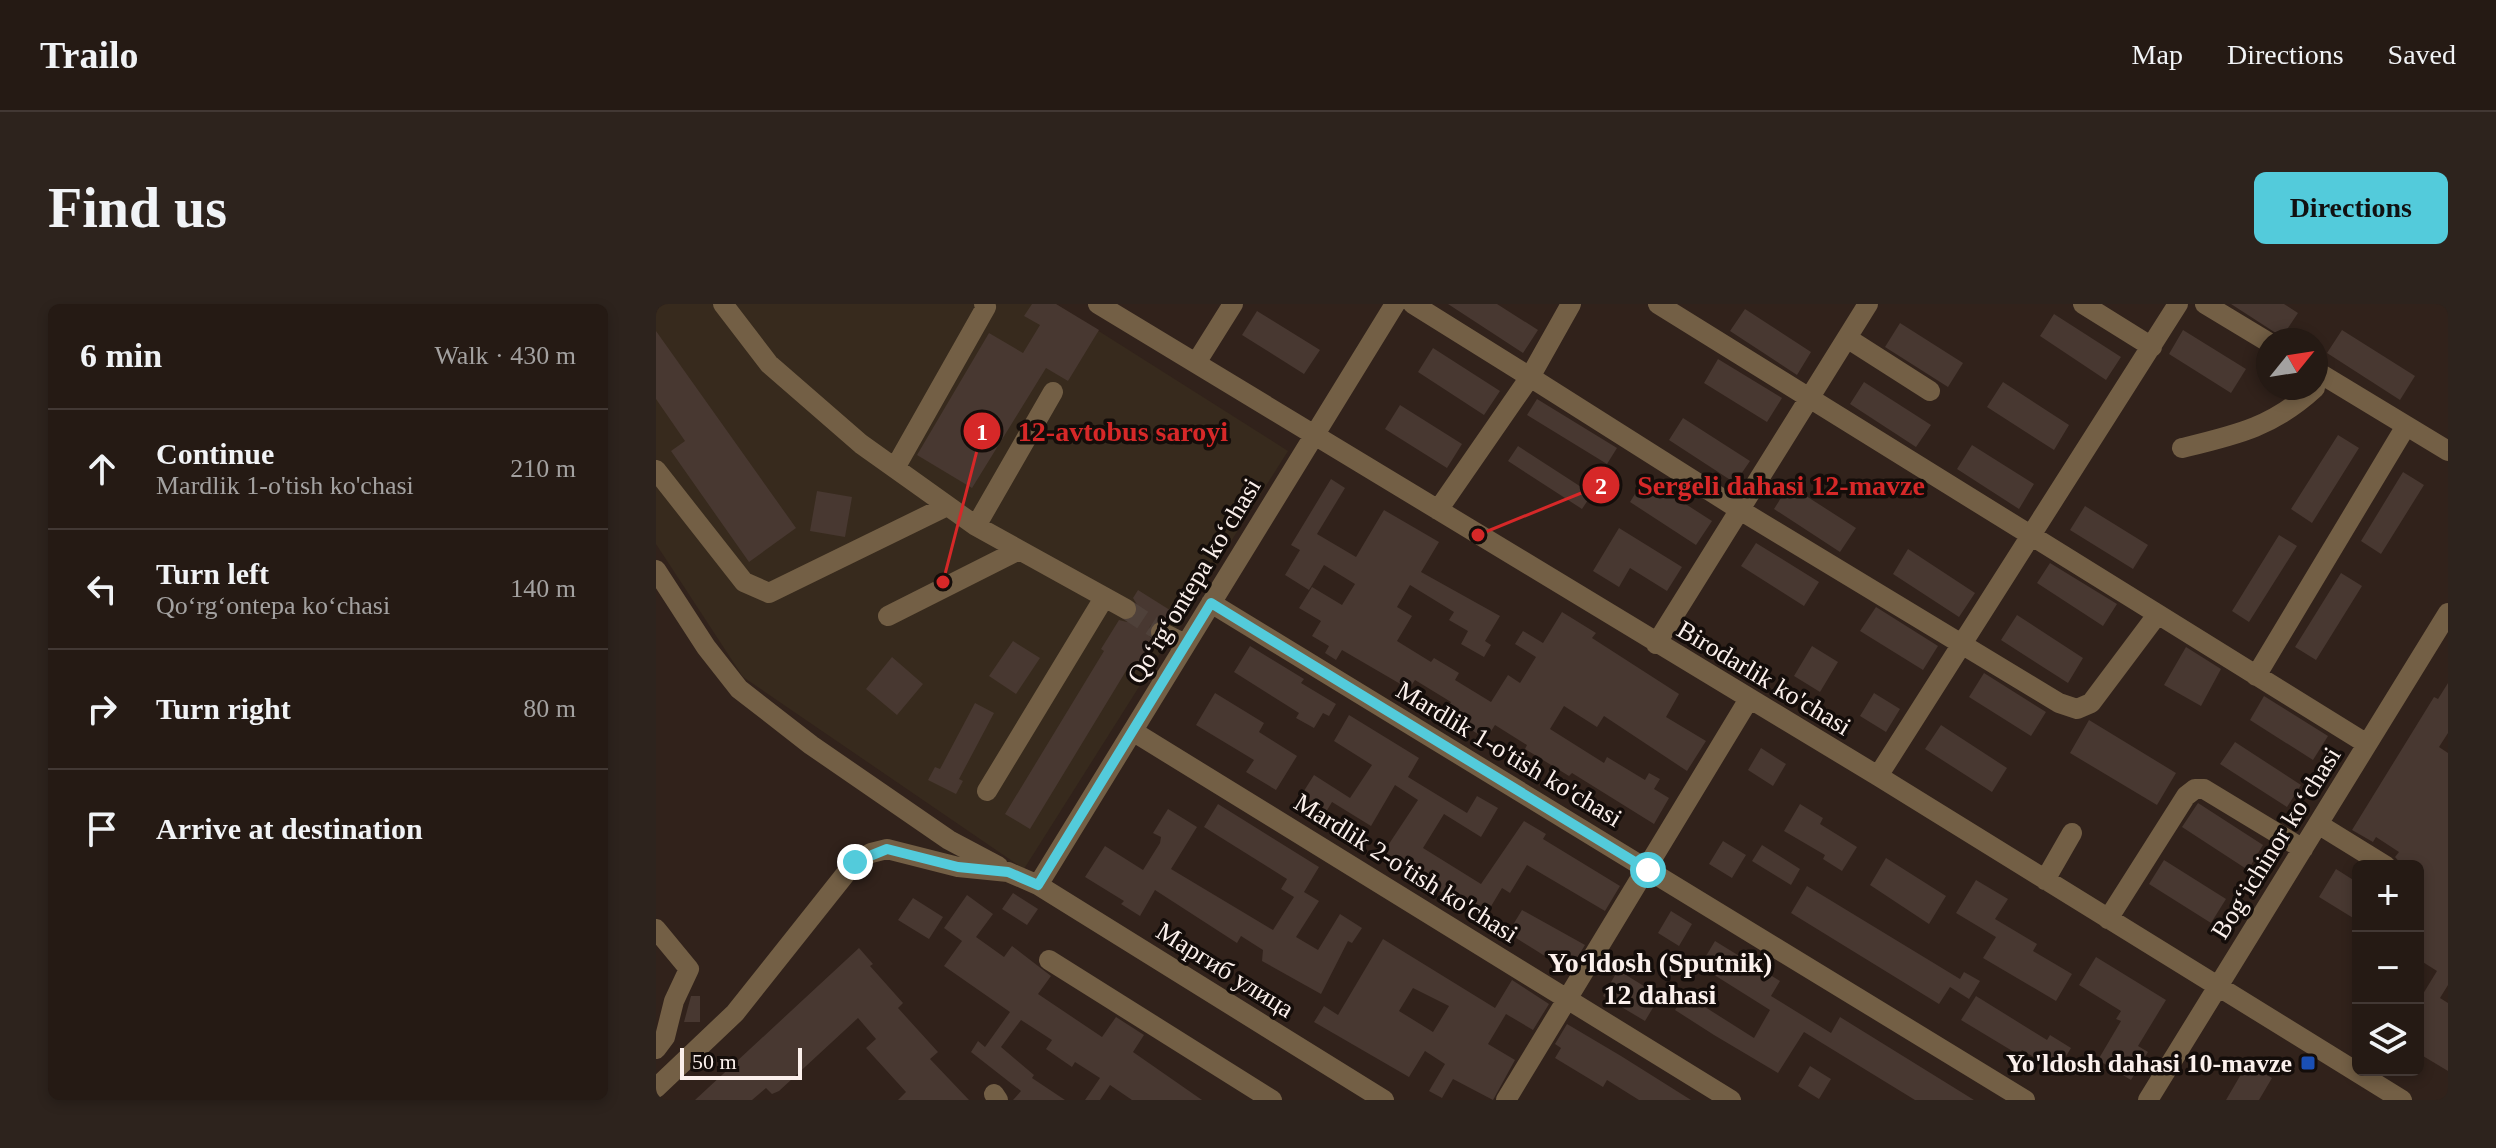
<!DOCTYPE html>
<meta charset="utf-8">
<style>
:root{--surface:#251a14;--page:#2d231d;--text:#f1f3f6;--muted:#a3a1a0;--line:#423834;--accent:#53cbdb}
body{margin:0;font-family:"Times New Roman",serif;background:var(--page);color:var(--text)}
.controls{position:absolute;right:24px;bottom:24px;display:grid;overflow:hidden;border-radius:12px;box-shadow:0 4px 12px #0003}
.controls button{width:72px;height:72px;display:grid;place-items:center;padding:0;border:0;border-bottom:2px solid var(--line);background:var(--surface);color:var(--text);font:40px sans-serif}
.compass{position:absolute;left:1600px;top:24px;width:72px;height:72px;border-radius:50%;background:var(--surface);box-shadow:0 4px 12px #0003;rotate:60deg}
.scale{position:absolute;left:24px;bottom:20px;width:122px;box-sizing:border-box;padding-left:8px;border:4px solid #fbf0ec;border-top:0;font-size:22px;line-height:28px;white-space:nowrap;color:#fbf0ec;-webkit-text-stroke:6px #140d0a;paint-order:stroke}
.stop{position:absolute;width:24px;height:24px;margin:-18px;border:6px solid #53cbdb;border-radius:50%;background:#fff}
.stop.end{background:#53cbdb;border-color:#fff;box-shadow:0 2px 8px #0008}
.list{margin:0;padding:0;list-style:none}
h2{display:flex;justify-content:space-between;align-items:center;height:104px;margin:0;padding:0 32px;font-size:34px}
h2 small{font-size:26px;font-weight:400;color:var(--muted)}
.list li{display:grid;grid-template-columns:52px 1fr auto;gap:24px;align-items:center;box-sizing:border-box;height:120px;padding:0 32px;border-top:2px solid var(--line)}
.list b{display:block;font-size:30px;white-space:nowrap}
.list p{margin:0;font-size:26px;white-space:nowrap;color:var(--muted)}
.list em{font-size:26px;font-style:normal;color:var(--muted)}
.icon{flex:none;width:44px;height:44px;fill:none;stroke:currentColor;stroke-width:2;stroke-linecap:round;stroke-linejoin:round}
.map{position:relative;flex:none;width:1792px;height:796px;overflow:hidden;border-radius:12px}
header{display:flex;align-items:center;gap:48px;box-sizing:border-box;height:112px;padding:0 40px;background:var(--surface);border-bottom:2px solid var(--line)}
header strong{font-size:38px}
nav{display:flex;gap:44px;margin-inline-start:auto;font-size:28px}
.intro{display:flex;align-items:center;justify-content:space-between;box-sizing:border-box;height:192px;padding:0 48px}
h1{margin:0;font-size:56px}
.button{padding:20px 36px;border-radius:12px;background:var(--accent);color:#111;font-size:28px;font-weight:700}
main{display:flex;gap:48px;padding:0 48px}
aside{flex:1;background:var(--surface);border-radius:12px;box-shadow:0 4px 12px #0003}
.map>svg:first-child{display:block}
.industrial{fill:#372a1d}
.building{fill:#483831;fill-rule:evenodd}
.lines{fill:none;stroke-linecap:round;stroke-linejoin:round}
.minor-tunnel{stroke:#4f413a;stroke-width:20;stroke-dasharray:20 10;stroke-linecap:butt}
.minor{stroke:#735f45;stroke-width:20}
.route{stroke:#53cbdb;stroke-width:10}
.transit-dot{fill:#1a4fb4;stroke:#140d0a;stroke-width:3}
.labels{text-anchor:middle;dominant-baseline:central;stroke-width:7;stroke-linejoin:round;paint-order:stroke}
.street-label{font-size:26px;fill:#fbf0ec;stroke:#140d0a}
.poi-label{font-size:26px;font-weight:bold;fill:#fbf0ec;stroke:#140d0a;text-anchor:end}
.neighbourhood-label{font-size:28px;font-weight:bold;fill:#fbf0ec;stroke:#140d0a}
.leader{fill:none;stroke:#d62828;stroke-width:3}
.callout-dot{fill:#d62828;stroke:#140d0a;stroke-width:3}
.mark-label{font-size:24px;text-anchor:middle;font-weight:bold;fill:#fff}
.callout-label{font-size:28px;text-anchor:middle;font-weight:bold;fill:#d62828;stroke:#140d0a;stroke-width:7;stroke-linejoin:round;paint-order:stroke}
</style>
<header>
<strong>Trailo</strong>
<nav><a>Map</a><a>Directions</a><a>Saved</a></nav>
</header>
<div class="intro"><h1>Find us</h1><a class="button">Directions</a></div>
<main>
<aside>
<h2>6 min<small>Walk · 430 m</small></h2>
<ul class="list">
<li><svg class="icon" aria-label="ahead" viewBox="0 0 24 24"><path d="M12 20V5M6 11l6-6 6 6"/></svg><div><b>Continue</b><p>Mardlik 1-o'tish ko'chasi</p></div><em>210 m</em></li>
<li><svg class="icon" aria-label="left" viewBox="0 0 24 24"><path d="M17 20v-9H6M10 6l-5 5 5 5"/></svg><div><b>Turn left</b><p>Qoʻrgʻontepa koʻchasi</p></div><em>140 m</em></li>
<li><svg class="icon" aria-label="right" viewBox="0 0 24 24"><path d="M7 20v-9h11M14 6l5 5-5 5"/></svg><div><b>Turn right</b></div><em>80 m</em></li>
<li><svg class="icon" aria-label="arrive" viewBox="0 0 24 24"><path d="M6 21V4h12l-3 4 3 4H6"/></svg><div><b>Arrive at destination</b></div></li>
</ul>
</aside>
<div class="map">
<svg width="1792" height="796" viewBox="0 0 1792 796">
<rect width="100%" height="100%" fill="#31221b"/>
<!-- industrial -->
<path class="industrial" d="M0 0H400L632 147 368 565 87 373 0 240Z"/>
<!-- building -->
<path class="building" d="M376 0H400L443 26 412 77 390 64 316 184 261 151 333 29 367 49 384 21 368 12Z
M792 0H841L882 26 867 49Z
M1575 0H1628L1642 9 1626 33Z
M1089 5 1155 48 1141 71 1074 27Z
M601 7 664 46 648 70 586 31Z
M1398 10 1465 53 1450 76 1384 32Z
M1244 19 1307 59 1292 83 1229 43Z
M1527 26 1590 65 1575 89 1513 50Z
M1686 26 1759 72 1744 96 1671 49Z
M0 27 140 224 93 258 15 147 29 137 0 95Z
M777 44 844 87 828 111 762 68Z
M1062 55 1126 94 1111 118 1048 79Z
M1208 78 1275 121 1260 143 1194 100Z
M1347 78 1413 121 1398 146 1331 103Z
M881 95 961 144 951 160 871 111Z
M744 101 806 140 791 164 729 125Z
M1027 114 1094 157 1079 179 1013 136Z
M1682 131 1703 144 1656 219 1635 205Z
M1316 141 1378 180 1363 205 1301 165Z
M862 142 936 190 926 205 852 157Z
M1747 168 1768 181 1725 250 1705 237Z
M989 174 1056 217 1040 241 974 198Z
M675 175 689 184 661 230 700 253 728 206 783 238 765 268 844 312 829 337 835 341 828 353 805 340 812 327 793 316 798 308 754 281 741 303 756 312 741 337 775 358 778 354 803 369 799 376 835 398 852 371 864 379 880 353 859 340 867 327 887 339 906 308 940 329 936 334 1023 390 1010 413 1050 437 1031 467 948 412 941 423 908 402 894 425 948 459 951 453 989 476 993 469 1004 475 998 485 1013 494 998 520 916 469 913 472 869 445 871 441 839 421 830 435 788 409 795 398 759 376 753 385 686 346 680 356 669 349 673 342 656 332 665 317 643 304 656 283 686 301 699 280 668 261 653 286 629 271 644 246 635 241Z
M1133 181 1200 224 1184 248 1118 205Z
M161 187 196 193 189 233 154 227Z
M1429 202 1492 241 1477 265 1414 226Z
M963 224 1026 263 1011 287 974 264 963 283 937 267Z
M1623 231 1641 242 1593 318 1576 307Z
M1100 239 1163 278 1148 302 1085 262Z
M1252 245 1319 289 1303 313 1237 270Z
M1394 259 1461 300 1447 322 1381 279Z
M1685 269 1706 282 1660 356 1639 343Z
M482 286 517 308 512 317 503 315 494 322 492 330 498 339 480 367 473 362 374 525 349 510 448 347 445 345 463 316 471 318 481 312 483 304 477 294Z
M1220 303 1282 342 1267 366 1204 327Z
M1361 311 1427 354 1412 379 1345 336Z
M357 337 384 354 360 390 333 372Z
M594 342 648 375 645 379 680 400 673 412 667 409 658 424 640 414 643 409 578 368Z
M1156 342 1182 358 1164 388 1138 372Z
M1530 343 1565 365 1545 402 1508 381Z
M236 353 267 380 241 411 210 385Z
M1328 369 1390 408 1375 432 1313 393Z
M1792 379V429L1783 443 1792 449V681L1784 694 1792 699V767L1762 749 1767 733 1762 730V698L1781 667 1762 655V562H1747L1739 553 1743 548 1720 533 1717 538 1696 526 1778 393 1782 395Z
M559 389 608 419 603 428 641 452 620 486 590 468 598 456 540 421Z
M1218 389 1244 405 1230 428 1204 412Z
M1608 392 1672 432 1657 456 1594 416Z
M319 399 338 409 303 475 307 477 300 490 272 476 279 463 284 465Z
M693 411 763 454 752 473 811 509 821 492 842 504 825 533 788 510 767 544 825 580 868 517 890 530 887 535 964 582 949 607 871 561 854 589 846 584 828 614 725 552 762 496 739 481 715 522 676 498 667 513 641 498 658 471 694 494 716 461 678 437Z
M1433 416 1520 469 1501 501 1414 449Z
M1285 421 1351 464 1336 488 1269 445Z
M1579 438 1645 481 1631 503 1564 460Z
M1105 444 1130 460 1117 482 1092 466Z
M1542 499 1607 541 1592 566 1526 523Z
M562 500 663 563 648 588 663 597 640 633 662 646 684 610 706 624 696 639 692 637 665 690 606 657 607 646 585 632 581 639 499 586 484 612 465 600 468 597 429 573 449 542 487 566 504 539 505 533 497 529 512 505 541 523 515 565 617 626 638 593 625 585 631 575 548 523Z
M1144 500 1167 514 1164 520 1201 543 1186 567 1167 555 1169 551 1128 527Z
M1067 537 1090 551 1076 574 1053 560Z
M1106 541 1144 565 1135 581 1096 557Z
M1230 554 1290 592 1273 620 1214 581Z
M1508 556 1570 595 1555 619 1493 580Z
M1680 565 1702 579V617L1663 593Z
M1320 576 1352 595 1339 615 1381 640 1377 647 1416 670 1400 697 1327 654 1340 633 1300 609Z
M1151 582 1304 675 1308 668 1324 677 1313 695 1294 683 1283 700 1135 609Z
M357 589 382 605 371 621 346 605Z
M311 591 337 610 320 633 348 653 356 642 395 672 382 690 446 733 460 713 488 731 477 748 546 796H476L454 781 444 796H429L444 774 419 758 416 763 390 745 396 736 365 716 345 743 378 771 376 774 409 796H357L365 787 315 748 322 737 329 743 354 708 288 662 306 637 288 624Z
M257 594 287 613 273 635 242 616Z
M866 606 929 641 913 667 852 629Z
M1015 607 1036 620 1023 642 1002 629Z
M727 635 839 704 856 676 893 700 877 726 850 710 832 740 859 756 837 796 797 775 786 794 773 787 789 760 769 747 753 773 658 718 668 702 682 711ZM757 684 793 702 777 728 743 707Z
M1059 637 1124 677 1115 692 1175 729 1184 713 1318 796H1259L1148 728 1122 769 1058 731 1019 706 1031 686 1052 698 1049 703 1098 734 1114 706 1044 662Z
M203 644 217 660 214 662 247 699 242 704 282 748 274 755 313 796H242L250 788 210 744 220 735 202 714 123 787 116 790 110 784 96 796H39Z
M1440 653 1510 696 1482 742 1492 748 1475 776 1442 756 1465 717 1460 715 1465 707 1423 681Z
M962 666 1004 692 989 717 947 692Z
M35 692H44V718H28Z
M1320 692 1391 736 1394 731 1415 744 1401 767 1366 746 1363 751 1305 716Z
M911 720 965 752 1035 796H983L951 776 947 783 899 754 905 744 899 740Z
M1591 760 1616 774 1603 796H1570Z
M1154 762 1175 775 1163 795 1142 782Z"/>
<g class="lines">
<!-- minor-tunnel -->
<path class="minor-tunnel" d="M470 305 505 328"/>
<!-- minor -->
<path class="minor" d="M67 0 113 60 205 140 320 222 470 305
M442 0 1222 472 1746 796
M757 0 874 73 915 0
M1002 0 1711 440
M1427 0 1496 43
M1549 0 1612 38
M1191 34 1274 87
M540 59 577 0
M1660 67 1792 147
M1526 144C1580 131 1617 123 1659 84
M239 164 330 3 328 0
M0 166 88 278 113 289 291 202
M782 206 874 73 1084 206 1403 399 1421 405 1435 399 1501 311
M320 222 397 88
M0 266 50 343 83 385 155 441 293 536 342 562
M555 299 1369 796
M232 312 363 246
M505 328 529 340
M1000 340 1212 0
M1600 372 1750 122
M478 428 1075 796
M1222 472 1522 0
M331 487 448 294
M1662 520 1730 562
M1389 576 1416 529
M382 581 739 0
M1452 615 1530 492 1539 485H1548L1647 545
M0 625 33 665 18 697 9 733 0 745
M393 656 616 796
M0 784 79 709 199 558 215 549 231 545 302 563 352 568 382 581 728 796
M338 790 342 796
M850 796 1093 395
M1492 796 1792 309"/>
</g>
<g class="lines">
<!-- route -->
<path class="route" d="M199 558 231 545 302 563 352 568 382 581 555 299 992 566"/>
</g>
<!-- markers -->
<rect class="transit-dot" x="1644" y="751" width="16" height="16" rx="4"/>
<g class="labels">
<!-- street labels -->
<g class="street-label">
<text transform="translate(538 277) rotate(-59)">Qoʻrgʻontepa koʻchasi</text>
<text transform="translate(1108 374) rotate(31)">Birodarlik ko'chasi</text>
<text transform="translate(853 450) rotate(31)">Mardlik 1-o'tish ko'chasi</text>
<text transform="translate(1620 539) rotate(-58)">Bogʻichinor koʻchasi</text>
<text transform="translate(750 564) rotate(32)">Mardlik 2-o'tish ko'chasi</text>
<text transform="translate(569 666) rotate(32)">Маргиб улица</text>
</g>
<!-- poi labels -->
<g class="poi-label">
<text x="1636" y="759">Yo'ldosh dahasi 10-mavze</text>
</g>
<!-- neighbourhood labels -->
<g class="neighbourhood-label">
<text x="1004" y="658">Yo‘ldosh (Sputnik)<tspan x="1004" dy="32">12 dahasi</tspan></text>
</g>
</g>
<!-- callouts -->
<path class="leader" d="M287 278L326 127M822 231L945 181"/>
<g class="callout-dot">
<circle cx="287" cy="278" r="8"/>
<circle cx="822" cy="231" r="8"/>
<circle cx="326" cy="127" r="20"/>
<circle cx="945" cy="181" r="20"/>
</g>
<g class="mark-label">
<text x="326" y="136">1</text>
<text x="945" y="190">2</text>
</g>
<g class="callout-label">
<text x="467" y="137">12-avtobus saroyi</text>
<text x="1125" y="191">Sergeli dahasi 12-mavze</text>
</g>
</svg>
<div class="controls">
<button>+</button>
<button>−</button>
<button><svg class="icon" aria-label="layers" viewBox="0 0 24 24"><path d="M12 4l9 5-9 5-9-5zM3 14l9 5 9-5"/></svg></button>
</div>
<svg class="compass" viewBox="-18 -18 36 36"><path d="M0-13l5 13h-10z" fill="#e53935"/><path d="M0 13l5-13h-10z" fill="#a3a1a0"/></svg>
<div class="scale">50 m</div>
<div class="stop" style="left:992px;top:566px"></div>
<div class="stop end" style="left:199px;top:558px"></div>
</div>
</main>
